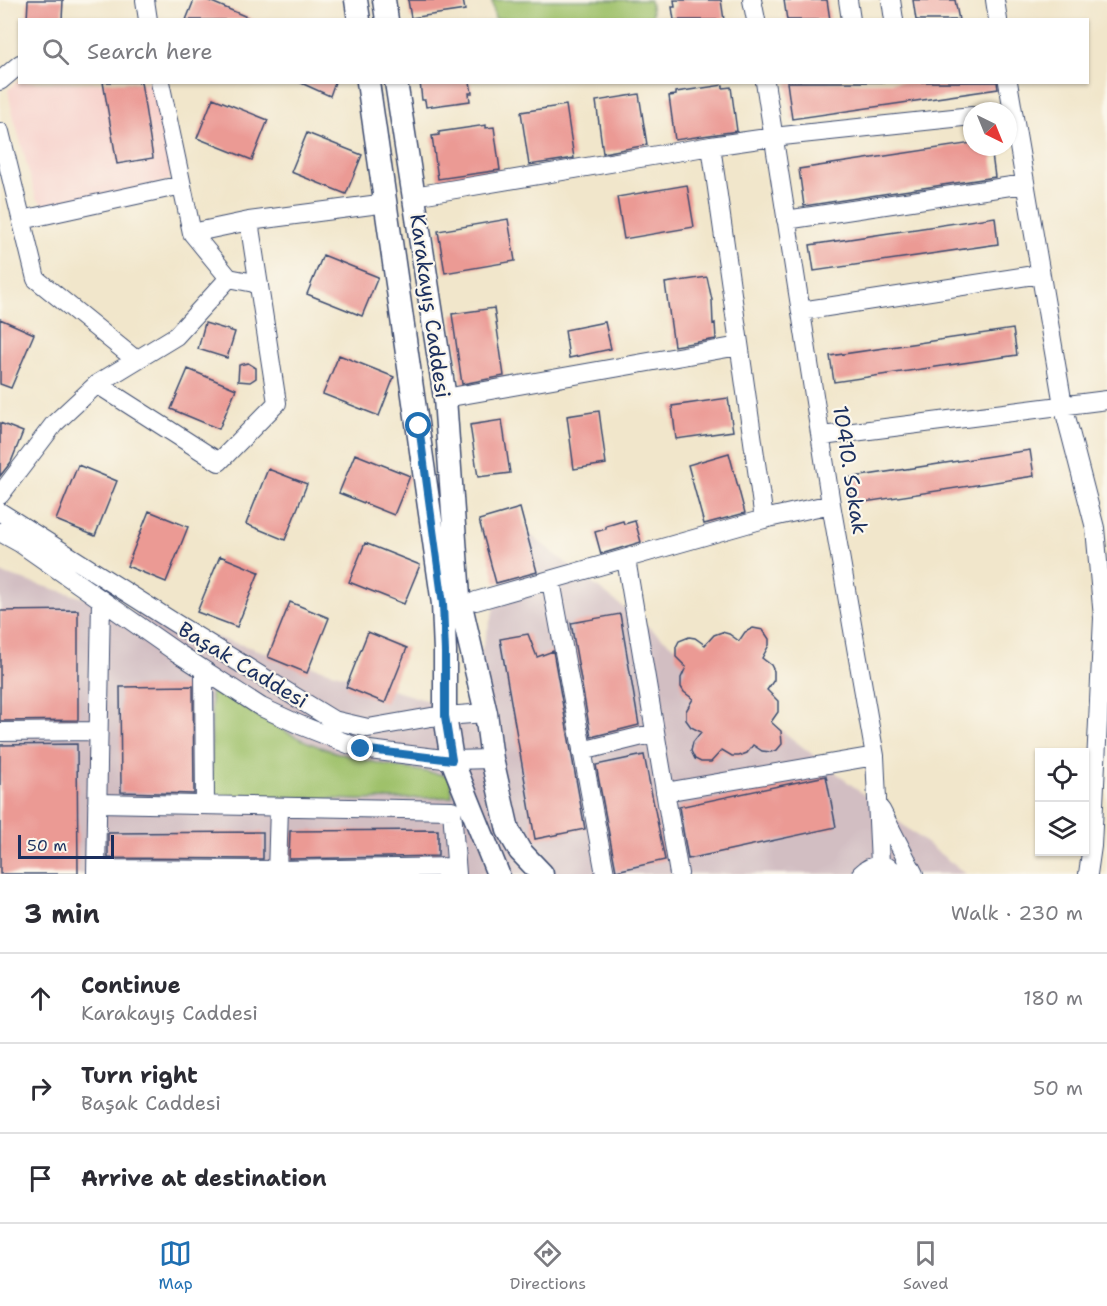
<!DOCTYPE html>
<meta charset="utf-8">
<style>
:root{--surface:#fff;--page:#f7f7f7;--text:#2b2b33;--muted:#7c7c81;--line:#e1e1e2;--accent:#1f6fb2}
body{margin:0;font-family:"Shantell Sans",sans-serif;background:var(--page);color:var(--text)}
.controls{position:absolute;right:18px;bottom:18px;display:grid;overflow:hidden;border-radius:0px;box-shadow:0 2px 4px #0004}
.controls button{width:54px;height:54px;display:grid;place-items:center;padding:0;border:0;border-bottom:2px solid var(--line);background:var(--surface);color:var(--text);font:30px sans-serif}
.compass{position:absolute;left:963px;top:102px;width:54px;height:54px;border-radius:50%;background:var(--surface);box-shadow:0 2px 4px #0004;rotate:137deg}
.scale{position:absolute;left:18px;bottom:15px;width:96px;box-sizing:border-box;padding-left:6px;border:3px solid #1b2f5e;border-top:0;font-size:16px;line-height:21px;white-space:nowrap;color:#1b2f5e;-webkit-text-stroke:4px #fbf7ec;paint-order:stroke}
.stop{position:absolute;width:18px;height:18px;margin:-14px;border:4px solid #1f6fb2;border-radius:50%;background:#fff}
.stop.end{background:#1f6fb2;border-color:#fff;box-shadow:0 2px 6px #0008}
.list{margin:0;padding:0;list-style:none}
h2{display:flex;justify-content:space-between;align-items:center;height:78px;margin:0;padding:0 24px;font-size:26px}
h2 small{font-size:20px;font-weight:400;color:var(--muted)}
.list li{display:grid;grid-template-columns:39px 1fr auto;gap:18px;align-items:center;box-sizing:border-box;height:90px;padding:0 24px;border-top:2px solid var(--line)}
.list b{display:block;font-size:22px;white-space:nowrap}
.list p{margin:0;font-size:20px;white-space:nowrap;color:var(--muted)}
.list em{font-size:20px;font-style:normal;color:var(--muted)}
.icon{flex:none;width:33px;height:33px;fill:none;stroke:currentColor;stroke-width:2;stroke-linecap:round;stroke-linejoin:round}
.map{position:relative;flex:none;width:1107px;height:874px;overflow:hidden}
.search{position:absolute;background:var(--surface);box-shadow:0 2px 4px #0004;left:18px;right:18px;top:18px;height:66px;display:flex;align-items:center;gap:15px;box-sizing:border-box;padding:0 21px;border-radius:0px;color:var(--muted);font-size:22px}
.sheet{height:348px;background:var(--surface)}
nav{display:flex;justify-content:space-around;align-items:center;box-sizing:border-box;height:84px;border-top:2px solid var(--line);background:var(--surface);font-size:16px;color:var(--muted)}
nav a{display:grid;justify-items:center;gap:3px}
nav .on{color:var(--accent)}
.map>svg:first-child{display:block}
.built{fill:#f7d0cb}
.industrial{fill:#d2bec2}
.green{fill:#9fc16b;stroke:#5d7864;stroke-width:1.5}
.building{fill:#eb9a94}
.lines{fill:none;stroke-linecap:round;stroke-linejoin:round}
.minor-casing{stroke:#3b4a6e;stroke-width:20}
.major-casing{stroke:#3b4a6e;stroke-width:25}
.minor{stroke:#fff;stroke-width:18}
.major{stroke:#fff;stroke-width:22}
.route{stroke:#1f6fb2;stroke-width:8}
.labels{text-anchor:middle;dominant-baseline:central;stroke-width:4.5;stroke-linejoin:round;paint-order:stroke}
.street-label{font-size:21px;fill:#1b2f5e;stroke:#fbf7ec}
</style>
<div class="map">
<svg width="1107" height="874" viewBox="0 0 1107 874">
<rect width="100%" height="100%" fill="#fbf7ec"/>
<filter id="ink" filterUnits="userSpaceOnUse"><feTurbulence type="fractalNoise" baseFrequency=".0167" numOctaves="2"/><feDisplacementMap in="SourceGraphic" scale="12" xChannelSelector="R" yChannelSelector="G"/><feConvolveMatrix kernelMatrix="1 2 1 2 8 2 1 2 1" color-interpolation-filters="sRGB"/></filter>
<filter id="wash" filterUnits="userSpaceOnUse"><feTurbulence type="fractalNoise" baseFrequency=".008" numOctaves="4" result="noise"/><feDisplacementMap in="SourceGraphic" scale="24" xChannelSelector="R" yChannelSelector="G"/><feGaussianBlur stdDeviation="1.35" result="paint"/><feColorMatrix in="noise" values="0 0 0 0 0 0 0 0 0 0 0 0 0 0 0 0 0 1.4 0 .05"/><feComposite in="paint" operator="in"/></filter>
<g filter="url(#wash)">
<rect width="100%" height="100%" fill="#f1e6cb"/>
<!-- built -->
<path class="built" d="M19 80 20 82 157 83 171 172 169 181 49 209 36 198 12 111 8 90Z"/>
<!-- industrial -->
<path class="industrial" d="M519 526 966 874H0V573L463 711Z"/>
<!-- green -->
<path class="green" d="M492 0H650L653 19H495Z
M211 686C244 707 283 734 320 747 362 762 407 769 451 776L452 797 359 800 212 795Z"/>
<g id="blocks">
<!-- building -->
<path class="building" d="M28 0H63L62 20H27Z
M194 0H207L254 20H186Z
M408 0H463L465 10 411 18Z
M674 0H721L724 20H674L672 7H675Z
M784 0H827L830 20H787Z
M913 0H955L959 20H916Z
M103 82H141L153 158 117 164Z
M299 82H335L330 96Z
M420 82H470L472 93H469L470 101 426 107 425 100H422Z
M787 82H997L998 89 792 119Z
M723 85V88L731 87 737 131 675 140 669 96 676 95V92Z
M639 94 647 145 603 153 596 101Z
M213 98 268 120 252 160 197 138Z
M566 105 574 158 529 165 521 112Z
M486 125V128L494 127 500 170 438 179 432 136 439 135V132Z
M307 133 362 155 346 194 291 172Z
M972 143V147H991L995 177 804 206 799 169Z
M687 185 694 227 624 239 617 197Z
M995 217 998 244 814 271 810 245Z
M508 219 515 261 445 273 438 231Z
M323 255 378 277 362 316 307 294Z
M707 277 712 300 713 324 715 323 716 339 674 346 665 283Z
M494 308 504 376 462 384 452 314Z
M0 319 34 334 11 388 0 384Z
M605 322 611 349 569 358 565 330Z
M205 323 235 332 227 358 198 349Z
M1013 329 1017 355 834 382 830 356Z
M339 355 394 377 379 416 323 394Z
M248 363 256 368V378L250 382 238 381 239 365Z
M188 369 236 389 219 429 171 409Z
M728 398 733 431 676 439 672 406Z
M599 411 606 464 574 469 567 416Z
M502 420 510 473 478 477 470 425Z
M0 423 23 432 11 462 0 476Z
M1030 450 1034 476 852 504 848 478Z
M729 453 745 513 704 524 688 465Z
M355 454 410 476 394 515 339 493Z
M78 465 117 481 95 536 56 520Z
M268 469 307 484 285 540 246 524Z
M520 508 537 572 496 583 479 520Z
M149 511 188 527 166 582 127 566Z
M623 521 624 524 635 521 641 542 601 554 595 532 606 529V526Z
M365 543 420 565 404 604 349 582Z
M220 556 259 572 237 627 197 612Z
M290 602 329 618 307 673 268 657Z
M78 610V720L0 721V611Z
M620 614 639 725 591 737 571 623Z
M753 628 763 630 769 639V645L762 658 771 665 774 671V680L767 690 778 701V712L771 722 781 731 782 744 777 750 771 752 762 751 753 745 747 753 739 756H732L722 750 711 762H701L695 759 691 751 693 742 701 732 691 727 686 720V711L693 699 684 692 681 687V678L686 667 676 657V647L679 641 689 637 695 638 705 645 714 635 722 632 729 634 739 641 745 632Z
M368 632 407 648 385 703 346 687Z
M528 634 537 657 553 651 585 829 535 839 500 639Z
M193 686 194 794 121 792 120 687Z
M77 744 78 874H0V745Z
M644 755 665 860 616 871 596 765Z
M826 776 836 827 688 859 679 807Z
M438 830V856L289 859 290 831Z
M263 832V859L108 858V833Z"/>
</g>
</g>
<g filter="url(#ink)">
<use href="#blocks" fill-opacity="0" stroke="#3b4a6e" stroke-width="1.5"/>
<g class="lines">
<!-- minor casing -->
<g class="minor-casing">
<path id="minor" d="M145 0 148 20
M752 0 756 20
M848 0 851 20
M891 0 894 20
M995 0 998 20
M0 81 20 64
M160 82 192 233 249 221 387 203
M765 82 831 504 875 756 880 864
M1008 82 1063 405 1095 528 1103 618 1092 846 1088 874
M0 132 36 279 136 360
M414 196 711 146 773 137 972 116
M22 220 182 185
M786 220 1025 184
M192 233 229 278 259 284
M801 311 1040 274
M97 384 219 462 277 403 249 221
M445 398 739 346
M822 436 1107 400
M0 495 54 424 97 384 176 336 229 278
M0 512 175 623 333 720 368 728 431 717 486 713
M764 519 831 504
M0 532 20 543 176 652 261 707 300 725 361 749 452 760 492 759
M626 559 679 874
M551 581 605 874
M476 601 764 519 711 146
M204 670 205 805
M0 732 98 731
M582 751 655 733
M665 792 875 756
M97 803 452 810 457 874
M881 810 914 874
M96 869 278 870 456 867
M96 874 101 600
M277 874 279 807
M861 874C872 863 886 862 897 874"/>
</g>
<!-- major casing -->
<g class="major-casing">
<path id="major" d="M356 0 359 20
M384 0 387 20
M368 82 443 604 445 652V716L452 760 498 874
M396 82 445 398 459 597 486 713 492 759 508 830 520 851 542 874"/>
</g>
<!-- minor -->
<use href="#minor" class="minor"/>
<!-- major -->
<use href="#major" class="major"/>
</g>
</g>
<g class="lines" filter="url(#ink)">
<!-- route -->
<path class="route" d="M361 749 452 760 445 716V652L443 604 419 426"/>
</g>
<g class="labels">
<!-- street labels -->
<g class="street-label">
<text transform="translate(430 306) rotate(82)">Karakayış Caddesi</text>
<text transform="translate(850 470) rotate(81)">10410. Sokak</text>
<text transform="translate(243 665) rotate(31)">Başak Caddesi</text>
</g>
</g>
</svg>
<div class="controls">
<button><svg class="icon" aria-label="locate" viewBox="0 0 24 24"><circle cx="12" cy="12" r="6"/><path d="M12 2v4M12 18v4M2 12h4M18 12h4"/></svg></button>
<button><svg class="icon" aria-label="layers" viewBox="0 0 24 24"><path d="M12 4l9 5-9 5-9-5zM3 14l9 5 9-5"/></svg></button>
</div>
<svg class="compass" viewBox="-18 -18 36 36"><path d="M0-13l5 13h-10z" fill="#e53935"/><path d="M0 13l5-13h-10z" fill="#7c7c81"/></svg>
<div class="scale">50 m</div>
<div class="stop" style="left:419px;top:426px"></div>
<div class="stop end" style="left:361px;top:749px"></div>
<div class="search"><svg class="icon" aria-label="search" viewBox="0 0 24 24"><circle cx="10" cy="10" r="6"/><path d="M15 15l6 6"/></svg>Search here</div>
</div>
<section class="sheet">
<h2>3 min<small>Walk · 230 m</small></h2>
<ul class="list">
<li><svg class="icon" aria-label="ahead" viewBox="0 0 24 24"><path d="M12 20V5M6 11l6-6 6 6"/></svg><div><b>Continue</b><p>Karakayış Caddesi</p></div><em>180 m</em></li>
<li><svg class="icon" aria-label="right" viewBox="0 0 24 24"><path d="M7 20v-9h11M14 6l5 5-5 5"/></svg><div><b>Turn right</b><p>Başak Caddesi</p></div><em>50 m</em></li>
<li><svg class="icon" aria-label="arrive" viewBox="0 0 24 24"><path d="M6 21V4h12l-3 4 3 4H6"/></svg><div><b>Arrive at destination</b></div></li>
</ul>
</section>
<nav>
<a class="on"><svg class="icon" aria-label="map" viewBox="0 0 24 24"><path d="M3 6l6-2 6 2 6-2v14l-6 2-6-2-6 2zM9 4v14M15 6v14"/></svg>Map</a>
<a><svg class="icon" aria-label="directions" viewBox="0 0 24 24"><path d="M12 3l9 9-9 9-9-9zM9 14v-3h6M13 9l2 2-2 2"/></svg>Directions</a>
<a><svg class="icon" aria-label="saved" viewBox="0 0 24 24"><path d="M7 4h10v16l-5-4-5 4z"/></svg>Saved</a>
</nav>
